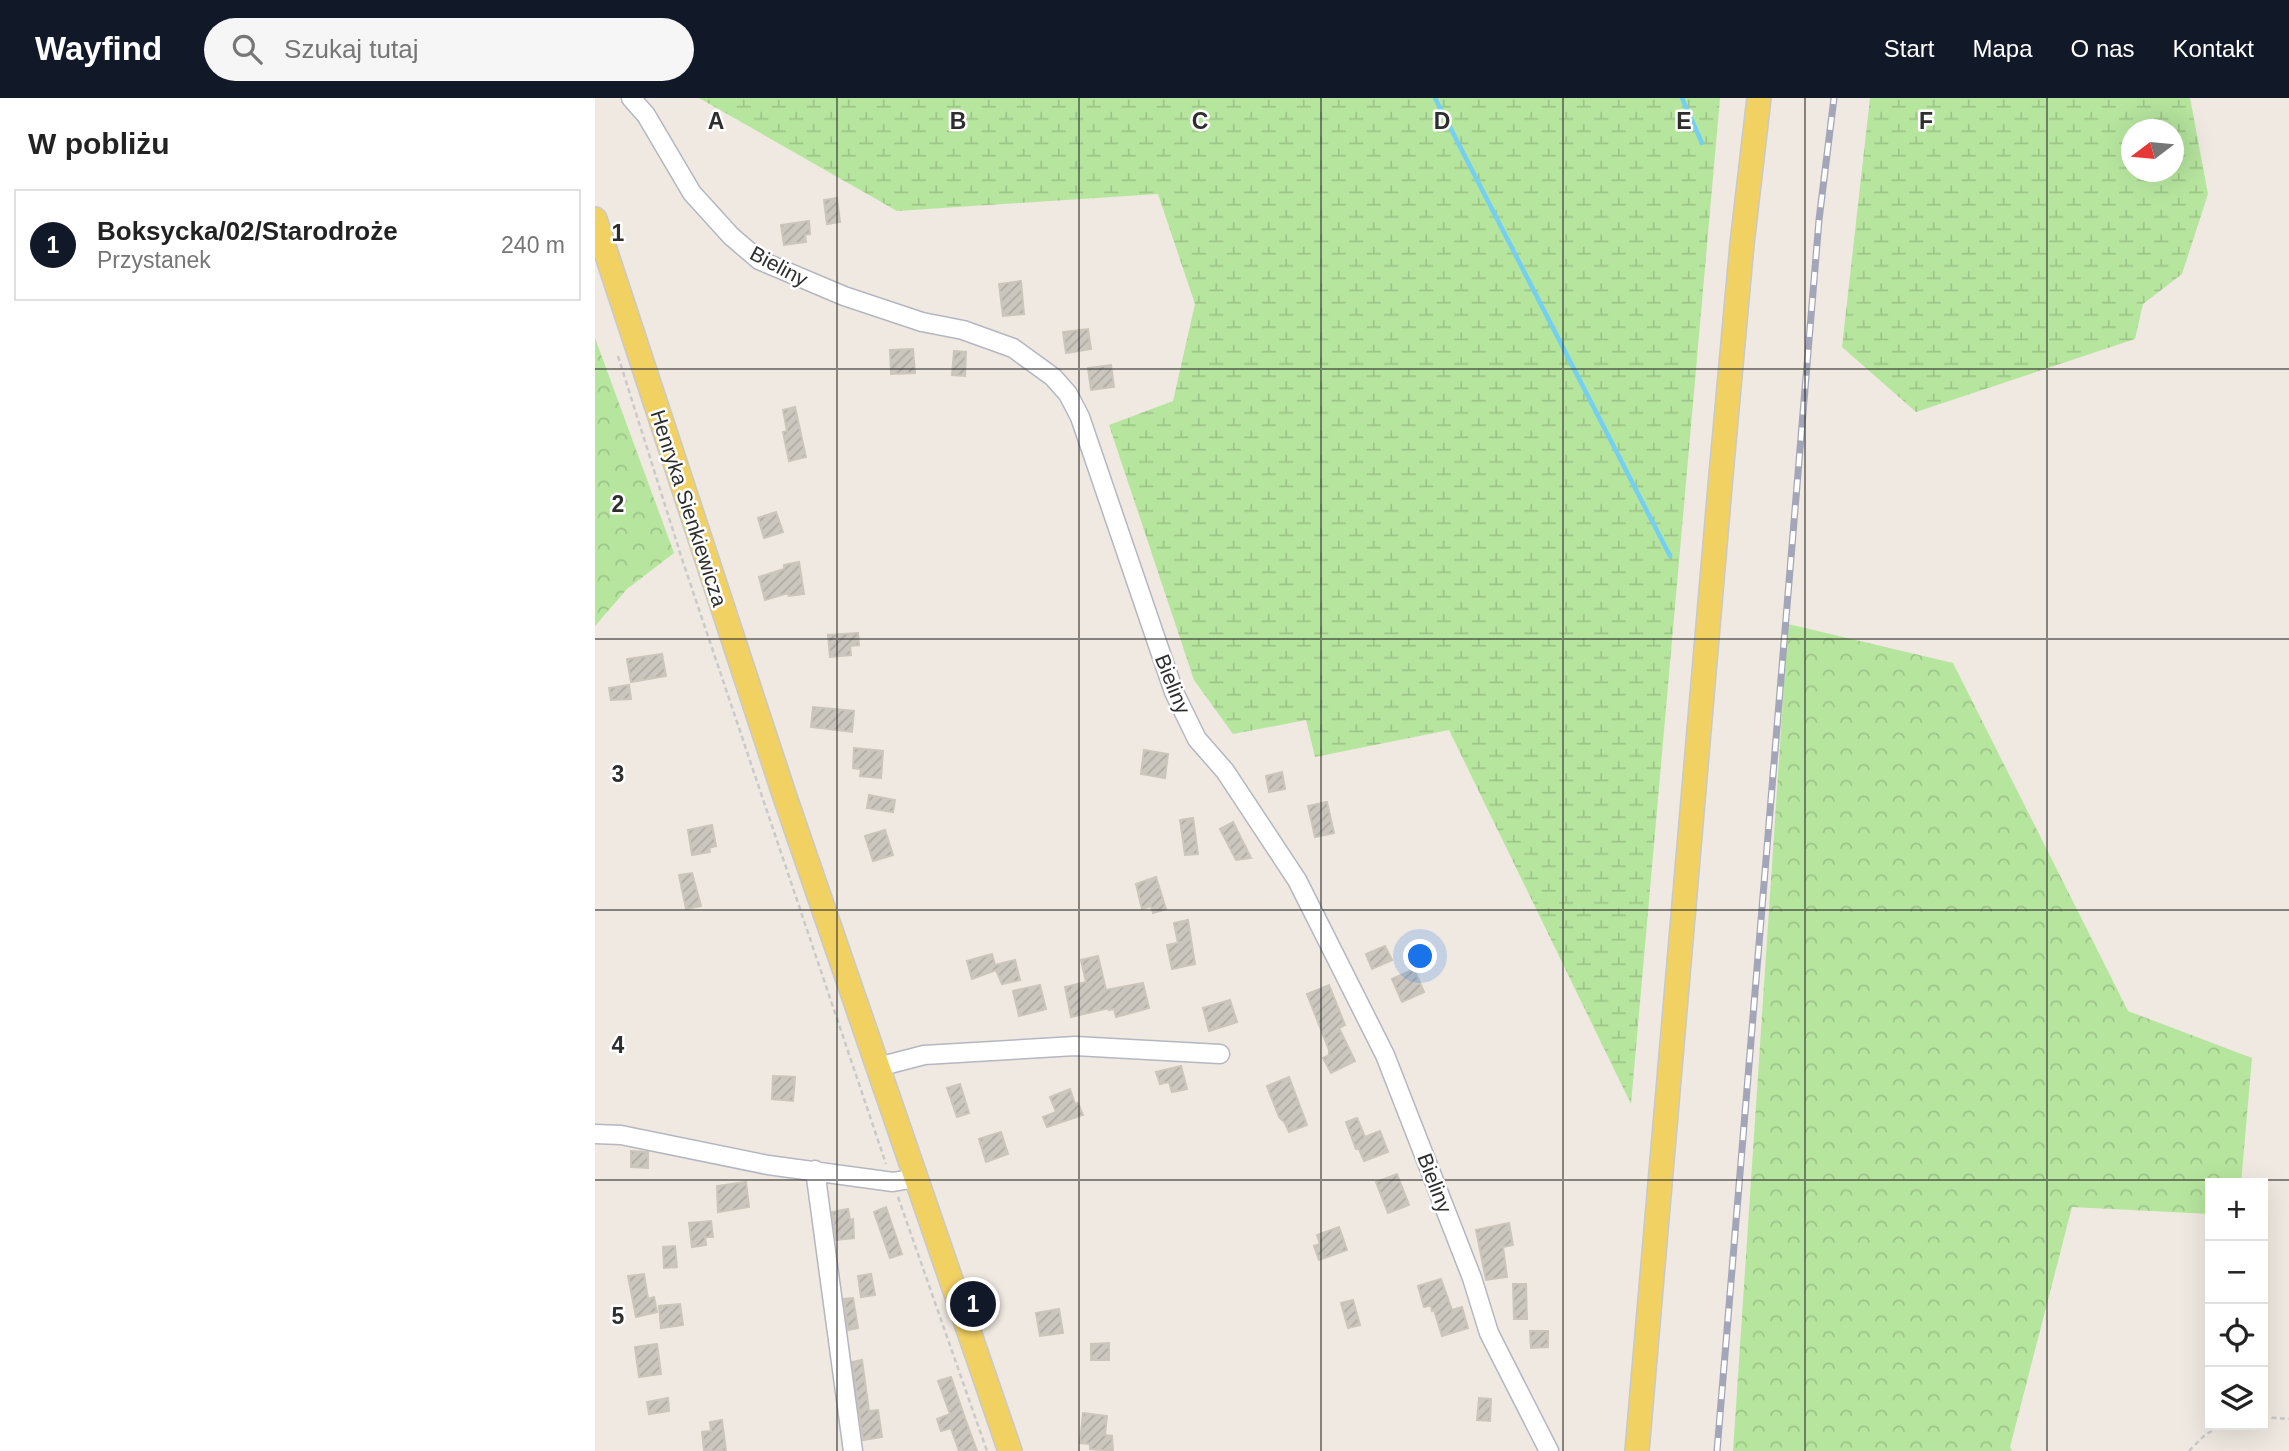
<!DOCTYPE html>
<html lang="pl">
<meta charset="utf-8">
<style>
:root{--surface:#fff;--page:#f6f6f6;--text:#222;--muted:#767676;--line:#e0e0e0;--accent:#111827}
body{margin:0;font-family:Helvetica,sans-serif;background:var(--page);color:var(--text)}
.controls{position:absolute;right:21px;bottom:21px;display:grid;overflow:hidden;border-radius:0px;box-shadow:0 7px 28px #0002}
.controls button{width:63px;height:63px;display:grid;place-items:center;padding:0;border:0;border-bottom:2px solid var(--line);background:var(--surface);color:var(--text);font:35px sans-serif}
.compass{position:absolute;left:1526px;top:21px;width:63px;height:63px;border-radius:50%;background:var(--surface);box-shadow:0 7px 28px #0002;rotate:254deg}
.you{position:absolute;left:826px;top:859px;width:24px;height:24px;margin:-18px;border:5px solid #fff;border-radius:50%;background:#1a73e8;box-shadow:0 0 0 10px #1a73e833}
.badge{display:grid;place-items:center;width:46px;height:46px;border-radius:50%;background:var(--accent);color:#fff;font-size:23px;font-weight:700}
.pin{position:absolute;translate:-50% -50%;border:4px solid #fff;box-shadow:0 2px 7px #0006}
.list{margin:0;padding:0;list-style:none}
h2{display:flex;justify-content:space-between;align-items:center;height:91px;margin:0;padding:0 28px;font-size:30px}
h2 small{font-size:23px;font-weight:400;color:var(--muted)}
.list li{display:grid;grid-template-columns:46px 1fr auto;gap:21px;align-items:center;box-sizing:border-box;height:112px;margin:0 14px 14px;padding:0 14px;border:2px solid var(--line);border-radius:0px}
.list b{display:block;font-size:26px;white-space:nowrap}
.list p{margin:0;font-size:23px;white-space:nowrap;color:var(--muted)}
.list em{font-size:23px;font-style:normal;color:var(--muted)}
.icon{flex:none;width:38px;height:38px;fill:none;stroke:currentColor;stroke-width:2;stroke-linecap:round;stroke-linejoin:round}
.map{position:relative;flex:none;width:1694px;height:1353px;overflow:hidden}
header{display:flex;align-items:center;gap:42px;box-sizing:border-box;height:98px;padding:0 35px;background:var(--accent);color:#fff}
header strong{font-size:33px}
nav{display:flex;gap:38px;margin-inline-start:auto;font-size:24px}
.search{width:490px;height:63px;background:var(--page);display:flex;align-items:center;gap:18px;box-sizing:border-box;padding:0 24px;border-radius:38px;color:var(--muted);font-size:26px}
main{display:flex}
aside{flex:1;background:var(--surface)}
.map>svg:first-child{display:block}
.forest{fill:url(#forest-crowns)}
.wetland{fill:url(#wetland-marsh);fill-rule:evenodd}
.lines{fill:none;stroke-linecap:round;stroke-linejoin:round}
.stream{stroke:#75cff0;stroke-width:4.5}
.building{fill:url(#building-hatch);stroke:#cbc5ba;stroke-width:2}
.minor-casing{stroke:#b4b7c1;stroke-width:21}
.major-casing{stroke:#c9c9c9;stroke-width:26}
.path{stroke:#c9c9c9;stroke-width:2.5;stroke-dasharray:5 3.5;stroke-linecap:butt}
.minor{stroke:#fff;stroke-width:18}
.major{stroke:#f2d163;stroke-width:23}
.rail-casing{stroke:#a3a6b8;stroke-width:7}
.rail{stroke:#fff;stroke-width:4.5;stroke-dasharray:13;stroke-linecap:butt}
.grid{fill:none;stroke:#2e2e2e;stroke-width:2;stroke-opacity:0.55}
.labels{text-anchor:middle;dominant-baseline:central;stroke-width:5;stroke-linejoin:round;paint-order:stroke}
.street-label{font-size:21px;fill:#2e2e2e;stroke:#fff}
.grid-label{font-size:23px;text-anchor:middle;font-weight:bold;fill:#2e2e2e;stroke:#fff;stroke-width:5;stroke-linejoin:round;paint-order:stroke}
</style>
<header>
<strong>Wayfind</strong>
<div class="search"><svg class="icon" aria-label="search" viewBox="0 0 24 24"><circle cx="10" cy="10" r="6"/><path d="M15 15l6 6"/></svg>Szukaj tutaj</div>
<nav><a>Start</a><a>Mapa</a><a>O nas</a><a>Kontakt</a></nav>
</header>
<main>
<aside>
<h2>W pobliżu<small></small></h2>
<ul class="list">
<li><span class="badge">1</span><div><b>Boksycka/02/Starodroże</b><p>Przystanek</p></div><em>240 m</em></li>
</ul>
</aside>
<div class="map">
<svg width="1694" height="1353" viewBox="0 0 1694 1353">
<defs>
<pattern id="forest-crowns" width="20" height="18" patternUnits="userSpaceOnUse" patternTransform="scale(1.75)"><rect width="20" height="18" fill="#b6e59e"/><path d="M2 6a3 3 0 1 1 6 0M12 15a3 3 0 1 1 6 0" fill="none" stroke="#9dc588"/></pattern>
<pattern id="wetland-marsh" width="20" height="14" patternUnits="userSpaceOnUse" patternTransform="scale(1.75)"><rect width="20" height="14" fill="#b6e59e"/><path d="M1 5h8M5 5V1M11 12h8M15 12V8" fill="none" stroke="#9dc588"/></pattern>
<pattern id="building-hatch" width="6" height="6" patternUnits="userSpaceOnUse" patternTransform="scale(1.75)"><rect width="6" height="6" fill="#cbc7bf"/><path d="M-1 1l2-2M0 6l6-6M5 7l2-2" fill="none" stroke="#afaba4"/></pattern>
</defs>
<rect width="100%" height="100%" fill="#efe9e1"/>
<!-- forest -->
<path class="forest" d="M0 240 79 455 32 491 0 528Z
M1193 526 1358 565 1533 913 1657 960 1646 1085H1615V1116L1477 1109 1415 1349 1417 1353H1138Z"/>
<!-- wetland -->
<path class="wetland" d="M104 0H1125L1036 1006 854 632 720 659 711 622 638 636 599 582 514 327 578 303 600 206 563 96 302 113Z
M1275 0H1595L1613 96 1587 176 1548 206 1540 241 1321 314 1247 249ZM1536 32H1578V74H1536Z"/>
<g class="lines">
<!-- stream -->
<path class="stream" d="M840 0 1075 458
M1087 0 1107 45"/>
</g>
<!-- building -->
<path class="building" d="M242 100 245 124 232 126 229 102Z
M214 123 215 136 210 137 211 144 189 147 186 127Z
M426 183 429 216 408 218 404 186Z
M493 231 496 251 471 255 468 234Z
M318 251 320 275 296 276 295 252Z
M359 253 371 254 370 278 357 277Z
M516 267 519 289 496 292 493 270Z
M200 309 211 359 194 363 188 334 192 333 188 312Z
M181 414 188 434 169 440 163 420Z
M204 464 209 496 194 498 193 495 170 502 164 479 189 471V467Z
M263 535 264 547 255 548 256 557 235 559 233 537Z
M67 556 71 578 36 584 32 561Z
M34 587 36 601 16 602 14 590Z
M218 609 259 613 257 634 216 629Z
M259 650 288 653 286 680 265 678 266 671 258 670Z
M549 652 573 656 570 680 546 676Z
M687 674 690 691 674 694 671 678Z
M274 697 300 702 298 714 272 710Z
M732 704 739 735 720 739 713 708Z
M598 720 603 756 590 757 585 722Z
M638 724 656 760 641 762 625 731Z
M117 727 121 748 114 750 115 754 97 757 93 732Z
M290 732 298 757 278 763 270 738Z
M97 775 106 808 91 811 84 777Z
M561 779 571 811 558 815 556 808 547 811 541 786Z
M593 822 600 866 577 871 572 847 587 844 583 845 579 825Z
M790 848 797 862 777 871 771 856Z
M397 856 400 867 420 862 425 882 407 886 401 872 377 881 372 863Z
M503 858 511 892 548 885 554 910 521 919 519 911 514 912V910L476 919 470 889 491 884 486 862Z
M819 871 829 894 807 904 797 881Z
M445 887 451 911 424 918 418 893Z
M734 887 750 927 744 930 760 963 736 975 728 960 734 957V952L712 896Z
M635 902 642 924 614 933 608 910Z
M586 968 592 991 577 994 574 984 565 986 561 974Z
M178 978 200 979 198 1003 177 1001Z
M694 979 712 1027 694 1034 690 1025 684 1019 672 988Z
M365 986 374 1015 362 1019 352 990Z
M475 991 480 1006 483 1005 488 1017 452 1029 448 1019 461 1014 455 999Z
M762 1020 770 1039 785 1033 793 1054 769 1063 764 1051H761L751 1024Z
M406 1034 413 1056 391 1064 384 1041Z
M36 1053 53 1054V1070L36 1069Z
M802 1076 814 1107 793 1115 781 1084Z
M151 1084 154 1109 123 1114 122 1088Z
M291 1109 307 1156 295 1160 279 1114Z
M253 1111 255 1122 258 1121 259 1140 241 1142 237 1114Z
M116 1123 118 1139H110L111 1147 97 1149 94 1125Z
M914 1125 918 1147 908 1149 912 1179 891 1182 881 1132Z
M744 1129 752 1152 724 1162 719 1148 725 1146 722 1137Z
M80 1148 82 1169 69 1170 68 1149Z
M49 1176 53 1201 59 1199 62 1214 41 1219 33 1178Z
M276 1176 280 1197 266 1199 263 1178Z
M846 1181 857 1212 867 1209 873 1230 847 1238 839 1212 837 1213 836 1207 829 1209 823 1188Z
M918 1186H931L932 1221H919Z
M258 1200 263 1230 253 1232 249 1201Z
M758 1202 765 1227 753 1230 746 1205Z
M85 1206 88 1227 66 1230 64 1208Z
M464 1211 468 1235 445 1238 441 1215Z
M935 1233H953V1249L936 1250Z
M514 1245V1262H496V1246Z
M62 1246 66 1276 44 1279 40 1249Z
M267 1262 274 1313 283 1312 287 1339 268 1342 257 1264Z
M356 1279 371 1323 382 1353H364L356 1330 346 1333 342 1321 355 1316 343 1283Z
M73 1300 74 1313 54 1316 52 1304Z
M884 1300 896 1301 895 1323 882 1322Z
M488 1315 512 1318 510 1337 517 1338 518 1353 495 1351V1346L485 1345Z
M127 1322 131 1353H109L107 1334 116 1333 115 1324Z"/>
<g class="lines">
<!-- minor casing -->
<g class="minor-casing">
<path id="minor" d="M36 0 51 17 97 95 136 138 164 162 249 198 327 224 368 232 418 250 458 279 473 296 485 319 579 594 602 641 630 673 702 782 790 957 877 1180 894 1235 954 1353
M283 969 329 957 480 948 625 956
M0 1036 26 1037 173 1067 298 1084 321 1080
M220 1072 258 1353"/>
</g>
<!-- major casing -->
<g class="major-casing">
<path id="major" d="M0 121 190 699 415 1353
M1042 1353 1126 377 1147 146 1164 0"/>
</g>
<!-- path -->
<path class="path" d="M23 258 87 461 291 1066
M303 1099 392 1353
M1668 1319 1694 1321
M1594 1353 1610 1337 1627 1327"/>
<!-- minor -->
<use href="#minor" class="minor"/>
<!-- major -->
<use href="#major" class="major"/>
<!-- rail casing -->
<g class="rail-casing">
<path id="rail" d="M1122 1353 1224 122 1239 0"/>
</g>
<!-- rail -->
<use href="#rail" class="rail"/>
</g>
<!-- grid -->
<path class="grid" d="M242 0V1353M484 0V1353M726 0V1353M968 0V1353M1210 0V1353M1452 0V1353M0 271H1694M0 541H1694M0 812H1694M0 1082H1694"/>
<g class="labels">
<!-- street labels -->
<g class="street-label">
<text transform="translate(184 168) rotate(28)">Bieliny</text>
<text transform="translate(94 410) rotate(72)">Henryka Sienkiewicza</text>
<text transform="translate(578 586) rotate(68)">Bieliny</text>
<text transform="translate(840 1085) rotate(69)">Bieliny</text>
</g>
</g>
<g class="grid-label">
<text x="121" y="31">A</text>
<text x="363" y="31">B</text>
<text x="605" y="31">C</text>
<text x="847" y="31">D</text>
<text x="1089" y="31">E</text>
<text x="1331" y="31">F</text>
<text x="23" y="143">1</text>
<text x="23" y="414">2</text>
<text x="23" y="684">3</text>
<text x="23" y="955">4</text>
<text x="23" y="1226">5</text>
</g>
</svg>
<div class="controls">
<button>+</button>
<button>−</button>
<button><svg class="icon" aria-label="locate" viewBox="0 0 24 24"><circle cx="12" cy="12" r="6"/><path d="M12 2v4M12 18v4M2 12h4M18 12h4"/></svg></button>
<button><svg class="icon" aria-label="layers" viewBox="0 0 24 24"><path d="M12 4l9 5-9 5-9-5zM3 14l9 5 9-5"/></svg></button>
</div>
<svg class="compass" viewBox="-18 -18 36 36"><path d="M0-13l5 13h-10z" fill="#e53935"/><path d="M0 13l5-13h-10z" fill="#767676"/></svg>
<div class="you"></div>
<div class="pin badge" style="left:378px;top:1206px">1</div>
</div>
</main>
